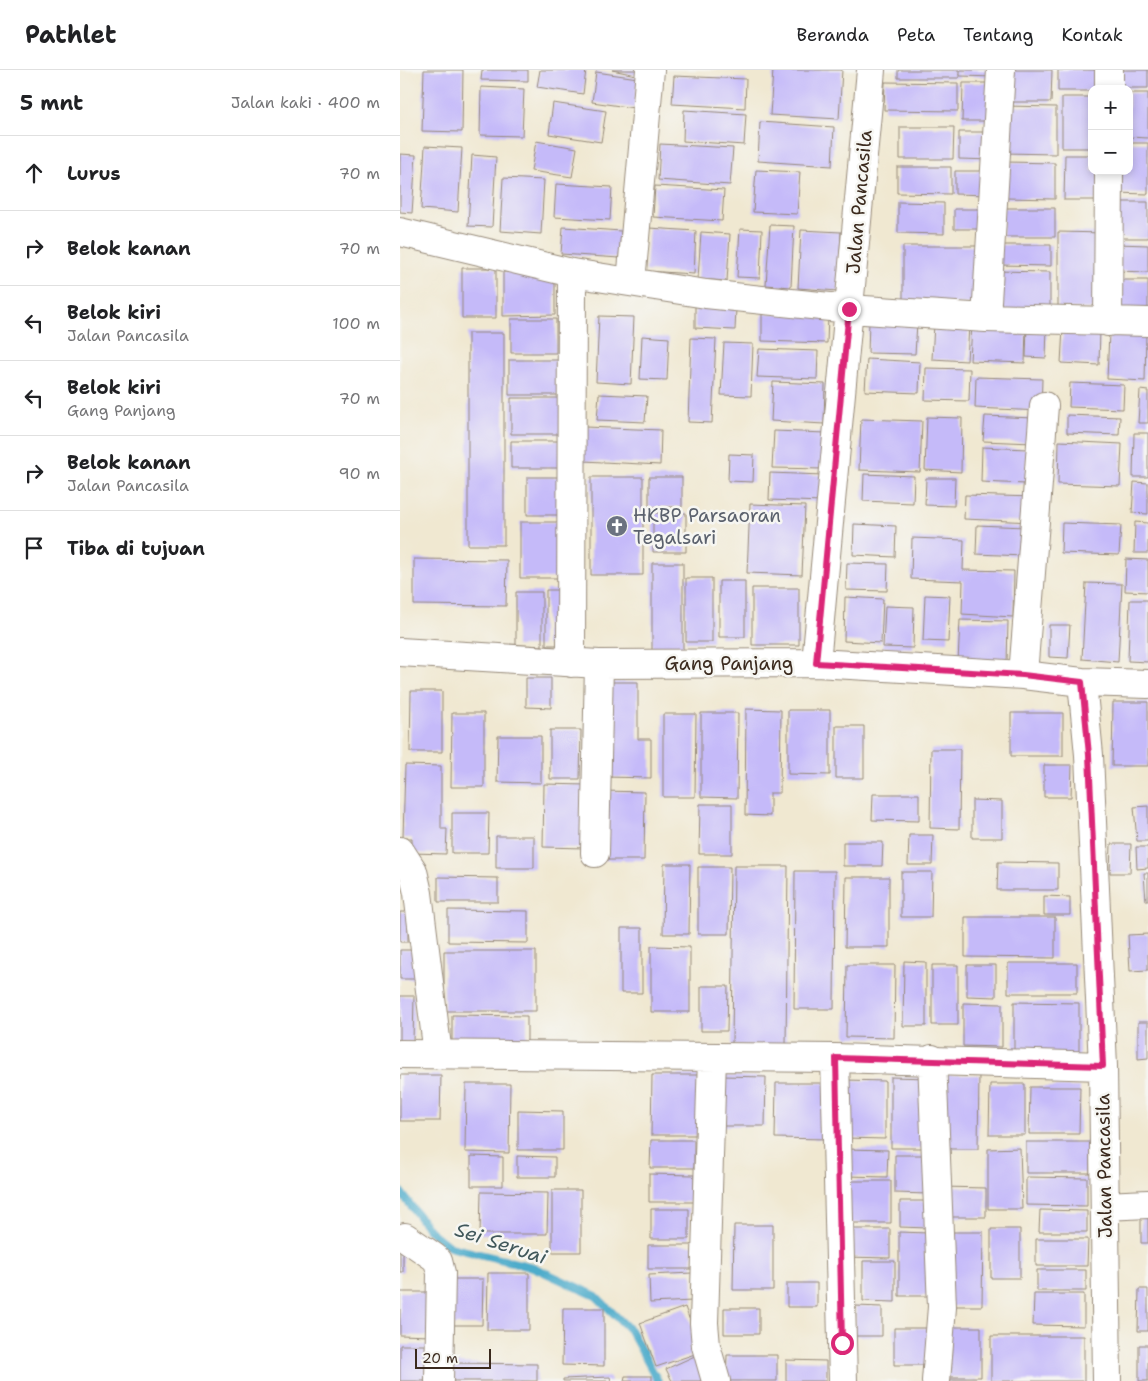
<!DOCTYPE html>
<html lang="id">
<meta charset="utf-8">
<style>
:root{--surface:#fff;--page:#f6f6f6;--text:#202124;--muted:#757577;--line:#e0e0e0}
body{margin:0;font-family:"Shantell Sans",sans-serif;background:var(--page);color:var(--text)}
.controls{position:absolute;right:15px;top:15px;display:grid;overflow:hidden;border-radius:10px;box-shadow:0 2px 8px #0003}
.controls button{width:45px;height:45px;display:grid;place-items:center;padding:0;border:0;border-bottom:1px solid var(--line);background:var(--surface);color:var(--text);font:25px sans-serif}
.scale{position:absolute;left:15px;bottom:12px;width:76px;box-sizing:border-box;padding-left:5px;border:2px solid #3b2a1e;border-top:0;font-size:14px;line-height:18px;white-space:nowrap;color:#3b2a1e;-webkit-text-stroke:4px #f6f6f2;paint-order:stroke}
.stop{position:absolute;width:15px;height:15px;margin:-11px;border:4px solid #db2777;border-radius:50%;background:#fff}
.stop.end{background:#db2777;border-color:#fff;box-shadow:0 1px 5px #0008}
.list{margin:0;padding:0;list-style:none}
h2{display:flex;justify-content:space-between;align-items:center;height:65px;margin:0;padding:0 20px;font-size:21px}
h2 small{font-size:16px;font-weight:400;color:var(--muted)}
.list li{display:grid;grid-template-columns:32px 1fr auto;gap:15px;align-items:center;box-sizing:border-box;height:75px;padding:0 20px;border-top:1px solid var(--line)}
.list b{display:block;font-size:19px;white-space:nowrap}
.list p{margin:0;font-size:16px;white-space:nowrap;color:var(--muted)}
.list em{font-size:16px;font-style:normal;color:var(--muted)}
.icon{flex:none;width:28px;height:28px;fill:none;stroke:currentColor;stroke-width:2;stroke-linecap:round;stroke-linejoin:round}
.map{position:relative;flex:none;width:748px;height:1311px;overflow:hidden}
header{display:flex;align-items:center;gap:30px;box-sizing:border-box;height:70px;padding:0 25px;background:var(--surface);border-bottom:1px solid var(--line)}
header strong{font-size:24px}
nav{display:flex;gap:28px;margin-inline-start:auto;font-size:18px}
main{display:flex}
aside{flex:1;background:var(--surface)}
.map>svg:first-child{display:block}
.lines{fill:none;stroke-linecap:round;stroke-linejoin:round}
.stream{stroke:#4daccb;stroke-width:8}
.building{fill:#c5baf9}
.minor-casing{stroke:#968978;stroke-width:30}
.minor{stroke:#fff;stroke-width:28}
.route{stroke:#db2777;stroke-width:6}
.labels{text-anchor:middle;dominant-baseline:central;stroke-width:5;stroke-linejoin:round;paint-order:stroke}
.street-label{font-size:19px;fill:#3b2a1e;stroke:#f6f6f2}
.worship-label{font-size:19px;fill:#5b616d;stroke:#f6f6f2;text-anchor:start}
.water-label{font-size:20px;font-style:italic;fill:#41585b;stroke:#f6f6f2}
</style>
<header>
<strong>Pathlet</strong>
<nav><a>Beranda</a><a>Peta</a><a>Tentang</a><a>Kontak</a></nav>
</header>
<main>
<aside>
<h2>5 mnt<small>Jalan kaki · 400 m</small></h2>
<ul class="list">
<li><svg class="icon" aria-label="ahead" viewBox="0 0 24 24"><path d="M12 20V5M6 11l6-6 6 6"/></svg><div><b>Lurus</b></div><em>70 m</em></li>
<li><svg class="icon" aria-label="right" viewBox="0 0 24 24"><path d="M7 20v-9h11M14 6l5 5-5 5"/></svg><div><b>Belok kanan</b></div><em>70 m</em></li>
<li><svg class="icon" aria-label="left" viewBox="0 0 24 24"><path d="M17 20v-9H6M10 6l-5 5 5 5"/></svg><div><b>Belok kiri</b><p>Jalan Pancasila</p></div><em>100 m</em></li>
<li><svg class="icon" aria-label="left" viewBox="0 0 24 24"><path d="M17 20v-9H6M10 6l-5 5 5 5"/></svg><div><b>Belok kiri</b><p>Gang Panjang</p></div><em>70 m</em></li>
<li><svg class="icon" aria-label="right" viewBox="0 0 24 24"><path d="M7 20v-9h11M14 6l5 5-5 5"/></svg><div><b>Belok kanan</b><p>Jalan Pancasila</p></div><em>90 m</em></li>
<li><svg class="icon" aria-label="arrive" viewBox="0 0 24 24"><path d="M6 21V4h12l-3 4 3 4H6"/></svg><div><b>Tiba di tujuan</b></div></li>
</ul>
</aside>
<div class="map">
<svg width="748" height="1311" viewBox="0 0 748 1311">
<rect width="100%" height="100%" fill="#f6f6f2"/>
<filter id="ink" filterUnits="userSpaceOnUse"><feTurbulence type="fractalNoise" baseFrequency=".02" numOctaves="2"/><feDisplacementMap in="SourceGraphic" scale="10" xChannelSelector="R" yChannelSelector="G"/><feConvolveMatrix kernelMatrix="1 2 1 2 8 2 1 2 1" color-interpolation-filters="sRGB"/></filter>
<filter id="wash" filterUnits="userSpaceOnUse"><feTurbulence type="fractalNoise" baseFrequency=".0096" numOctaves="4" result="noise"/><feDisplacementMap in="SourceGraphic" scale="20" xChannelSelector="R" yChannelSelector="G"/><feGaussianBlur stdDeviation="1.12" result="paint"/><feColorMatrix in="noise" values="0 0 0 0 0 0 0 0 0 0 0 0 0 0 0 0 0 1.4 0 .05"/><feComposite in="paint" operator="in"/></filter>
<g filter="url(#wash)">
<rect width="100%" height="100%" fill="#f0e8d1"/>
<g class="lines">
<!-- stream -->
<path class="stream" d="M0 1121 29 1160 50 1177 133 1197 196 1226 230 1260 258 1311"/>
</g>
<g id="blocks">
<!-- building -->
<path class="building" d="M24 0H63L62 62 22 61Z
M82 0H128V11L81 10Z
M140 0H186L183 24 137 17Z
M212 0H242L241 6Z
M373 0H442L439 49 370 45Z
M498 0H559V8H498Z
M560 0H596V7L560 6Z
M609 0H652L651 32H608Z
M658 0H700L699 19H692V21H658Z
M721 0H748V18H720Z
M196 2 238 8 234 38 192 32Z
M274 6 346 9 345 38 272 34Z
M485 12 558 13V41L484 40Z
M563 13H591V51H562Z
M81 17 124 19 122 66 80 65Z
M729 23H748V68L729 67Z
M662 27H692V78H662Z
M153 33 206 41 201 72 149 64Z
M603 36 656 37V84L603 83Z
M284 40 346 44 344 75 283 71Z
M360 52 434 57 432 96 358 91Z
M500 57H554L553 89H500Z
M559 62H593V90L559 89Z
M136 71 177 78 172 107 131 101Z
M729 73H748V124L715 123V101H729Z
M260 74 333 78 330 115 258 110Z
M25 76 62 78 58 142 21 139Z
M0 84 16 85 12 143 0 142Z
M72 85 96 87 92 157 68 156Z
M665 85H692V101H703L702 130H664Z
M606 92 655 93V129L605 128Z
M497 97H551V124L497 123Z
M356 100 400 102 397 144 353 142Z
M555 101H589V125L555 124Z
M103 108 144 110 141 164 100 161Z
M156 114 212 117 210 150 154 147Z
M255 116 324 120 322 151 253 147Z
M498 132 544 133V164L498 163Z
M716 132H748V168H716Z
M603 138H655V167H603Z
M554 139H588V159H554Z
M370 155 394 156 391 217 366 215Z
M163 157 221 161 219 188 161 184Z
M249 158 296 161 294 204 246 201Z
M340 159 362 160 360 208 337 207Z
M401 160 441 162 438 221 398 218Z
M301 162 330 164 327 211 298 209Z
M658 162 706 163 705 239 658 238Z
M716 174 748 175V202L716 201Z
M599 175H651V196L598 195Z
M503 176H581L580 234 503 233Z
M62 198H96V248H62Z
M594 201 650 202V241L594 240Z
M103 202H155V245L103 246Z
M715 210H748V240H714Z
M295 236 336 238 335 260 295 258Z
M362 244 428 246 427 273 362 271Z
M199 246 234 247 231 314 196 312Z
M111 249H156V283H111Z
M469 251 517 253 515 284 468 283Z
M572 253 626 255 625 293 570 291Z
M534 254 569 255 567 291 532 289Z
M627 255 647 256 646 288 626 287Z
M663 258 700 260 699 295 661 293Z
M68 263H104V475H68Z
M709 263 746 265 745 311 707 309Z
M242 266 269 268 267 310 240 309Z
M291 268 316 269 312 353 288 352Z
M324 273 353 274 351 326 321 325Z
M359 279 418 281 417 309 357 307Z
M467 289 520 292 519 323 465 321Z
M109 290H163V325H109Z
M526 298 570 299 569 331 525 330Z
M576 307 642 309 641 341 575 338Z
M373 312 425 314 424 354 371 351Z
M670 313 724 315 723 339 669 337Z
M740 320 748 321V353H738Z
M199 324 247 326 245 352 197 350Z
M111 328H162V364H111Z
M667 345 720 347 719 365 667 363Z
M585 346 634 348 633 373 583 371Z
M527 347 562 348 561 402 525 400Z
M461 349 522 351 520 402 459 400Z
M185 357 261 360 260 395 184 391Z
M374 361 426 363 424 399 372 398Z
M734 363H748V407H733Z
M111 371H170V398H111Z
M659 371 722 374 720 416 658 414Z
M582 377 627 379 626 414 581 412Z
M329 384 354 385 353 412 328 411Z
M370 403 423 405 422 432 369 430Z
M464 404 514 406 513 433 463 431Z
M127 407H163V445H127Z
M191 407H243V505H191Z
M249 407H282V437H249Z
M526 408H555L554 436 525 435Z
M734 412 748 413V444L732 443Z
M565 425 634 427 633 452 564 449Z
M350 434 405 436 402 505 347 503Z
M253 443H286V482H253Z
M120 452H166V508H120Z
M735 452 748 453V483H734Z
M662 453 721 455 719 485 661 483Z
M454 454 496 456 495 487 453 485Z
M577 455 625 457 624 486 576 484Z
M512 468 564 470 563 500 614 501 613 547 562 544 563 511 511 509Z
M14 489 107 490 106 536 14 535Z
M726 489 748 490V522L725 521Z
M252 493H283V580H252Z
M447 493 488 494 487 521 446 520Z
M286 508H312V572H286Z
M319 511H345V567H319Z
M686 513 722 514 718 592 682 589Z
M352 518H399V575H352Z
M146 520H170V575H146Z
M116 522H142V576H116Z
M525 525 550 526 548 572 523 571Z
M445 527 483 529 481 573 444 571Z
M730 530H748V592L728 591Z
M485 536 514 537 513 578 483 577Z
M560 550 608 551 607 593 558 592Z
M649 555H670L668 588 649 587Z
M126 608H151V638L126 637Z
M206 612H238V669H251V708L205 707Z
M11 621H42V682H10Z
M713 632H748V696H712Z
M346 639 381 640 380 723H370V746L345 745Z
M388 640H430V705L388 704Z
M52 643H84V717H51Z
M301 643H338L337 728 301 727Z
M611 643H663V686H611Z
M263 644H296L295 727H263Z
M436 656H464V708H436Z
M150 660H181L180 709H150Z
M98 666H141V713L97 712Z
M531 679H560L559 759 530 758Z
M5 695 41 696V759H47L46 784 12 783V768H3Z
M644 695H672L671 727H644Z
M144 714 186 715 185 778 143 777Z
M204 721 245 722 244 790H204Z
M473 724H519V751L472 750Z
M572 730 602 731V768H572Z
M300 734H332V784H299Z
M748 736V771H737L734 737Z
M52 743H89L88 783H52Z
M509 765H533L532 795H508Z
M96 766H134V798H96Z
M443 772H483L482 796H443Z
M711 774H731L730 803H710Z
M736 777H748V798L737 799Z
M598 792 658 793V820H597Z
M264 794H290L289 864H263Z
M334 796H388L386 976 332 975Z
M298 797H330L329 864H298Z
M395 801H435L434 939H394Z
M501 802H532L531 847H501Z
M744 803H748V831H746Z
M38 807 98 808V832H38Z
M446 807H489V877H445Z
M644 826 670 827V845H644Z
M48 840 128 841V873L48 872Z
M0 842H8V872H0Z
M565 847H655V888L565 887Z
M221 858H242V923H221Z
M748 864V900L730 901 728 865Z
M251 876 290 877V942H251Z
M0 880H19V909H0Z
M44 881H136V941H44Z
M504 891 526 892V956H503Z
M608 893H677V923H608Z
M447 895H495L494 968 446 967Z
M532 895H558V955H532Z
M567 895H596V927L567 926Z
M301 916H328L327 961H301Z
M0 926H14L13 972H0Z
M614 932 679 933V987L614 986Z
M563 933 602 934V977L563 976Z
M52 945 127 946V972H52Z
M738 952H748V988L738 989Z
M0 1005H41L40 1051H0Z
M252 1005H298V1065H251Z
M539 1005H579L578 1079H538Z
M322 1006 366 1007 365 1056H322Z
M491 1007 529 1008V1078H491Z
M446 1010 485 1011V1069L445 1068Z
M376 1013H428L427 1069 375 1068Z
M66 1014H110L109 1083 65 1082Z
M590 1014H625V1065H589Z
M630 1017H680L679 1064H629Z
M118 1040 163 1041V1080H118Z
M251 1070H294V1098H250Z
M626 1072H690V1103H626Z
M620 1078 622 1139H588V1079Z
M446 1079 488 1080 487 1107 446 1106Z
M495 1085H529V1124L495 1123Z
M71 1086 103 1087V1116H71Z
M117 1086 155 1087V1107H117Z
M249 1104 294 1105V1132H249Z
M626 1107 687 1108V1136L626 1135Z
M445 1111H491V1153H444Z
M542 1117 586 1118V1147H542Z
M152 1120H181V1182H152Z
M81 1122 148 1123 147 1164H80Z
M500 1131H528V1158L500 1157Z
M251 1139H289V1169H251Z
M640 1140 687 1141V1162H639Z
M741 1145H748V1173H741Z
M334 1155H373V1220H333Z
M445 1159H490V1188L445 1187Z
M591 1159H620V1208H591Z
M499 1162 528 1163V1226H499Z
M550 1162H583L582 1236H549Z
M0 1169H3V1202H0Z
M636 1169H688L687 1196H636Z
M248 1175H293L292 1199H248Z
M463 1191H495V1232L463 1231Z
M637 1200H686V1221H637Z
M88 1203H129V1260H87Z
M292 1203 293 1231 250 1233 249 1205Z
M51 1209H83L82 1255H51Z
M387 1213H417V1237H387Z
M739 1219H748V1261H738Z
M0 1222H31L30 1266 0 1265Z
M634 1224H684V1256L633 1255Z
M456 1236 482 1237V1266H455Z
M285 1237 301 1282 256 1297 240 1253Z
M163 1238H204V1296L162 1295Z
M324 1238H359V1264H324Z
M544 1257H581V1307H544Z
M494 1258H530L529 1295H494Z
M591 1266H684V1311H591Z
M0 1275H29L28 1311H0Z
M739 1275H748V1311H739Z
M297 1285 309 1311H272L266 1299Z
M327 1285H377V1311H326Z
M386 1290 426 1291V1311H386Z
M50 1293 137 1294V1311H50Z
M225 1306H252V1311H224Z
M210 1307 211 1311H163V1309Z
M539 1309H576V1311H539Z"/>
</g>
</g>
<g filter="url(#ink)">
<use href="#blocks" fill-opacity="0" stroke="#968978" stroke-width="1"/>
<g class="lines">
<!-- minor casing -->
<g class="minor-casing">
<path id="minor" d="M709 19V0
M0 162 172 203 306 224 449 239 586 248 748 252
M231 212 250 0
M586 248 601 0
M708 252 709 101
M0 582 199 594 416 593 623 605 682 612 748 614
M171 593 172 203
M416 593 471 0
M623 605 644 336
M682 612 689 685 703 996 707 1311
M0 781 13 801 18 823 38 985
M195 783 199 594
M0 984 435 988 703 996
M312 987 304 1253 306 1276 316 1311
M435 988 443 1311
M532 989 542 1237 536 1311
M705 1136 748 1134
M5 1167 34 1187 38 1191 41 1203 39 1311"/>
</g>
<!-- minor -->
<use href="#minor" class="minor"/>
</g>
</g>
<g class="lines" filter="url(#ink)">
<!-- route -->
<path class="route" d="M442 1273 436 988 703 996 689 685 682 612 623 605 416 593 449 239"/>
</g>
<!-- icons -->
<defs>
<g id="church-disc" transform="scale(1.125)"><circle r="9.5" fill="#6b7280" stroke="#f6f6f2"/><path d="M-1.2-6h2.4v3.5h3.3v2.4h-3.3V6h-2.4V-.1h-3.3v-2.4h3.3Z" fill="#fff"/></g>
</defs>
<g fill-rule="evenodd">
<use href="#church-disc" x="217" y="456"/>
</g>
<g class="labels">
<!-- street labels -->
<g class="street-label">
<text transform="translate(459 132) rotate(-85)">Jalan Pancasila</text>
<text x="329" y="593">Gang Panjang</text>
<text transform="translate(704 1096) rotate(-91)">Jalan Pancasila</text>
</g>
<!-- worship labels -->
<g class="worship-label">
<text x="233" y="445">HKBP Parsaoran<tspan x="233" dy="22">Tegalsari</tspan></text>
</g>
<!-- water labels -->
<g class="water-label">
<text transform="translate(101 1173) rotate(18)">Sei Seruai</text>
</g>
</g>
</svg>
<div class="controls">
<button>+</button>
<button>−</button>
</div>
<div class="scale">20 m</div>
<div class="stop" style="left:442px;top:1273px"></div>
<div class="stop end" style="left:449px;top:239px"></div>
</div>
</main>
